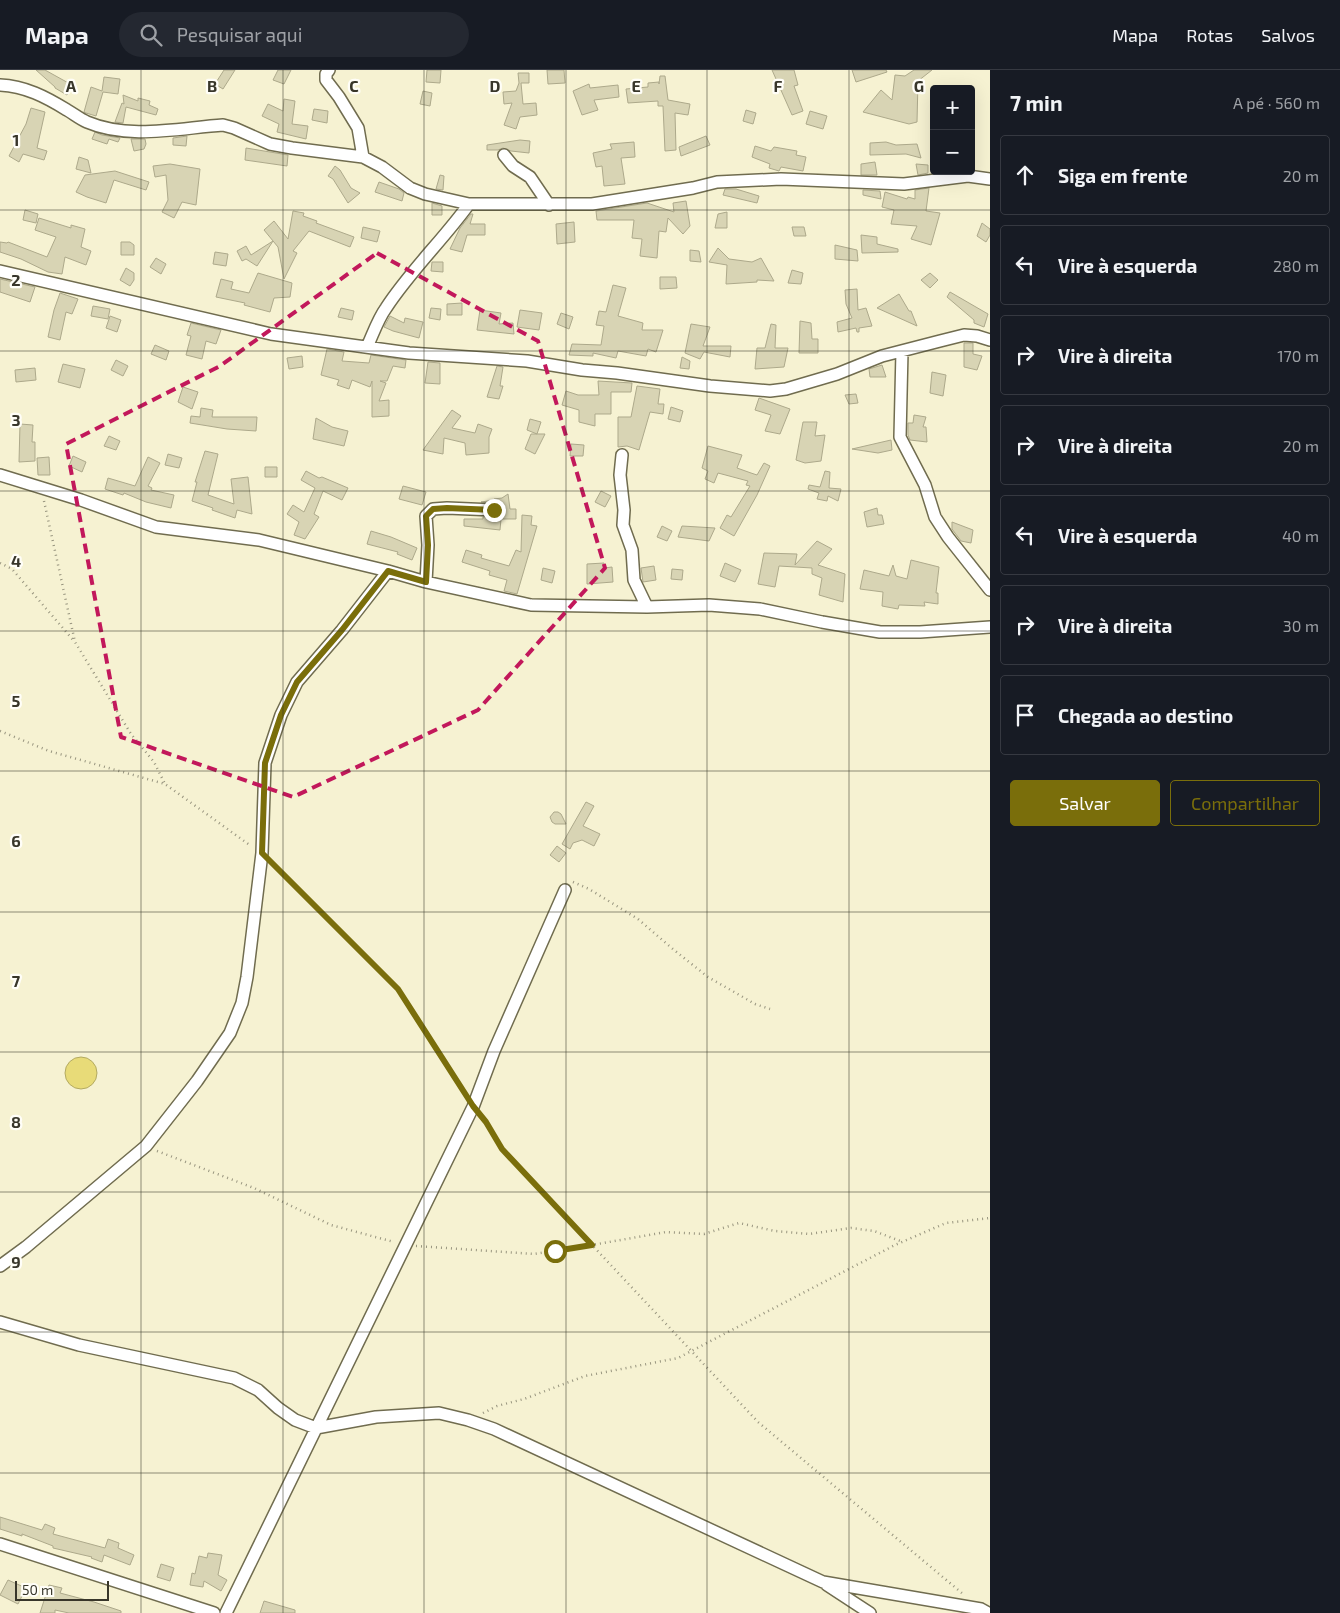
<!DOCTYPE html>
<html lang="pt">
<meta charset="utf-8">
<style>
:root{--surface:#171b24;--page:#242831;--text:#f1f3f6;--muted:#9ea1a6;--line:#363941;--accent:#7a6e0b}
body{margin:0;font-family:"Exo 2",sans-serif;background:var(--page);color:var(--text)}
.controls{position:absolute;right:15px;top:15px;display:grid;overflow:hidden;border-radius:5px;box-shadow:0 5px 20px #0002}
.controls button{width:45px;height:45px;display:grid;place-items:center;padding:0;border:0;border-bottom:1px solid var(--line);background:var(--surface);color:var(--text);font:25px sans-serif}
.scale{position:absolute;left:15px;bottom:12px;width:94px;box-sizing:border-box;padding-left:5px;border:2px solid #38362a;border-top:0;font-size:14px;line-height:18px;white-space:nowrap;color:#38362a;-webkit-text-stroke:4px #fffef8;paint-order:stroke}
.stop{position:absolute;width:15px;height:15px;margin:-11px;border:4px solid #7a6e0b;border-radius:50%;background:#fff}
.stop.end{background:#7a6e0b;border-color:#fff;box-shadow:0 1px 5px #0008}
.list{margin:0;padding:0;list-style:none}
h2{display:flex;justify-content:space-between;align-items:center;height:65px;margin:0;padding:0 20px;font-size:21px}
h2 small{font-size:16px;font-weight:400;color:var(--muted)}
.list li{display:grid;grid-template-columns:32px 1fr auto;gap:15px;align-items:center;box-sizing:border-box;height:80px;margin:0 10px 10px;padding:0 10px;border:1px solid var(--line);border-radius:5px}
.list b{display:block;font-size:19px;white-space:nowrap}
.list em{font-size:16px;font-style:normal;color:var(--muted)}
.actions{display:flex;gap:10px;padding:15px 20px}
.actions a{flex:1;padding:11px 0;border:1px solid var(--accent);border-radius:5px;text-align:center;font-size:18px;color:var(--accent)}
.actions .main{background:var(--accent);color:#fff}
.icon{flex:none;width:28px;height:28px;fill:none;stroke:currentColor;stroke-width:2;stroke-linecap:round;stroke-linejoin:round}
.map{position:relative;flex:none;width:990px;height:1543px;overflow:hidden}
header{display:flex;align-items:center;gap:30px;box-sizing:border-box;height:70px;padding:0 25px;background:var(--surface);border-bottom:1px solid var(--line)}
header strong{font-size:24px}
nav{display:flex;gap:28px;margin-inline-start:auto;font-size:18px}
.search{width:350px;height:45px;background:var(--page);display:flex;align-items:center;gap:12px;box-sizing:border-box;padding:0 18px;border-radius:28px;color:var(--muted);font-size:19px}
main{display:flex}
aside{flex:1;background:var(--surface)}
.map>svg:first-child{display:block}
.water{fill:#e8db78;stroke:#b3aa61}
.building{fill:#d8d4b4;stroke:#ada98b}
.lines{fill:none;stroke-linecap:round;stroke-linejoin:round}
.street-casing{stroke:#706c4f;stroke-width:14}
.path{stroke:#98957f;stroke-width:2.5;stroke-dasharray:1 4;stroke-linecap:butt}
.street{stroke:#fff;stroke-width:11}
.route{stroke:#7a6e0b;stroke-width:6}
.marked{fill:none;stroke:#c2185b;stroke-width:4;stroke-dasharray:10 6;stroke-linejoin:round}
.grid{fill:none;stroke:#38362a;stroke-width:1;stroke-opacity:0.55}
.grid-label{font-size:16px;text-anchor:middle;font-weight:bold;fill:#38362a;stroke:#fffef8;stroke-width:4.5;stroke-linejoin:round;paint-order:stroke}
</style>
<header>
<strong>Mapa</strong>
<div class="search"><svg class="icon" aria-label="search" viewBox="0 0 24 24"><circle cx="10" cy="10" r="6"/><path d="M15 15l6 6"/></svg>Pesquisar aqui</div>
<nav><a>Mapa</a><a>Rotas</a><a>Salvos</a></nav>
</header>
<main>
<div class="map">
<svg width="990" height="1543" viewBox="0 0 990 1543">
<rect width="100%" height="100%" fill="#f6f2d2"/>
<!-- water -->
<path class="water" d="M65 1003a16 16 0 1 1 32 0a16 16 0 1 1-32 0Z"/>
<!-- building -->
<path class="building" d="M36 0H45L72 15 67 25 55 18V17Z
M224 0H235L223 19 215 14Z
M278 0H291L284 14 273 10Z
M427 0H441L440 13 426 12Z
M547 0H564L565 13 548 14Z
M772 0H794L798 15 794 16 803 41 792 45Z
M852 0H886L887 2 856 12Z
M914 0H932L918 11 917 52 909 54 863 42 881 20 892 30 895 5 905 6Z
M518 3H529V13H521L523 34 536 33 537 45 520 47 516 59 504 55 512 33 504 34 503 22 516 21 519 13Z
M660 6H665L668 30 690 34 688 45 675 43 676 80 665 81 663 36H658V31L628 33 626 19 648 17V13L659 12V14Z
M104 7 120 9 118 24 103 22 96 46 86 43 84 42 91 17 102 21Z
M589 14 590 18 618 15 619 27 594 30 598 40 582 45 573 21Z
M423 21 432 23 430 36 420 34Z
M123 25 138 31V28L150 31 149 35 158 39 156 45 126 37 123 53 115 52 122 33 124 34Z
M284 29 295 31 292 54 308 56 306 69 277 62 279 54 262 46 268 34 283 41Z
M31 38 45 42 37 78 47 81 44 90 23 84 19 92 9 86 26 54Z
M314 39 328 41 327 53 312 50Z
M746 40 756 43 753 54 743 51Z
M810 41 827 46 823 59 806 54Z
M95 62 102 65 120 68 118 72 109 69 107 74 92 69Z
M187 66 186 76 173 75V68Z
M706 66 710 75 681 86 679 77Z
M131 69H145L146 74 144 79 134 81Z
M520 70 530 71 529 83 511 81 503 78 498 80H487V75Z
M634 72 635 87 621 88 625 114 604 116 602 96 596 97 593 83 612 79 610 74Z
M886 72 896 75 917 74 921 88 906 84 870 85V73Z
M755 76 771 81 774 77 797 81 796 85 806 87 803 101 781 97 779 101 769 98 770 94 752 87Z
M246 78 288 85 287 96 245 90Z
M79 87 88 90 91 103 76 99Z
M875 92 877 105H861V94Z
M170 94 200 99 196 135 182 132 174 148 162 142 168 130 166 105 155 107 153 96Z
M916 94 928 95V103L918 105Z
M335 96 340 100 351 118 360 123 348 133 333 109 328 106Z
M115 101 149 112 146 120 114 110 106 133 87 127 76 122 85 105Z
M440 105 444 106 443 120 436 119Z
M379 112 399 119 404 123 402 131 375 122Z
M929 118 926 141 940 143 931 175 911 169 917 156 891 154 894 140 882 137 885 122 907 129 908 127 915 129V120Z
M725 119H736L759 126 757 133 723 125Z
M863 120 880 121 881 129 863 125Z
M686 131 690 156 683 164 668 148 666 162 659 161 657 188 640 186 642 169 632 168 634 150H597L596 141 647 133 674 142 673 133Z
M432 133 442 136V145H432Z
M25 140 38 144 36 153 23 150Z
M293 141 304 143 303 146 317 151 316 153 354 167 350 177 309 161 293 181 297 183 284 209 278 177 264 160 274 151 288 169Z
M727 142V158H715L718 144Z
M471 144H473L470 154H485V165H467L462 182 450 179 460 158Z
M39 148 71 158V155L85 159 81 177 91 181 86 195 65 187 62 204 48 202 21 189 0 182V172L7 173 8 172 47 187 56 167 35 160Z
M574 152 575 172 557 174 556 154Z
M982 153 990 159V165L986 172 977 166Z
M363 157 380 161 377 172 361 168Z
M792 157H804L806 166H794Z
M861 165 877 167V174L898 179V182L862 183Z
M273 171 257 196 246 189 242 191 237 181 246 176 251 185Z
M121 172H130L134 175V185H121Z
M835 175 857 180 858 191 835 189Z
M718 178 729 189 752 192 761 188 774 211 757 210V212L726 214 727 195 709 192Z
M690 180 699 181 701 192 690 191Z
M215 182 228 184 226 196 213 194Z
M156 188 166 194 161 204 150 197Z
M432 192H443V202L431 201Z
M126 198 134 203V210L130 216 120 210Z
M792 200 803 203 801 214 788 213Z
M258 203 292 213 290 227 274 228 270 242 244 235 245 233 216 227 221 209 233 212 231 219 249 223Z
M930 203 938 210 930 218 921 210Z
M660 207H676L677 218 660 219Z
M0 209 35 217 30 232 0 222Z
M613 215 626 218 618 246 643 253 642 260H663L656 282 648 279 646 286 618 281 616 288 593 283V286L569 285 572 274 601 275 604 256 596 255 599 241 606 242Z
M857 219 858 240 866 238 872 256 859 258V262H857L856 258 838 262 837 252 852 248 846 234 845 220Z
M950 222 988 244 984 257 974 253V250L947 227Z
M60 223 78 229 72 244 66 242 60 270 48 267 54 240Z
M899 224 909 241H911L917 256 877 238Z
M462 233V245H447V234Z
M93 236 110 239 108 249 91 246Z
M341 238 354 241 352 250 338 247Z
M431 238 441 239 440 250 429 248Z
M480 240 501 243 499 254 513 253 514 264 477 260Z
M520 240 542 243 539 260 517 257Z
M561 243 573 247 569 259 557 254Z
M110 246 121 250 117 262 106 258Z
M390 246 404 253 405 248 423 252 419 268 393 261 384 257Z
M800 251 811 253 812 269H818V283H799Z
M191 253 221 260 216 274 206 271 202 289 186 285 191 266 187 265Z
M691 254 710 257 703 276H731L730 287 704 282 700 289 685 283Z
M771 254 776 255 775 278H788L784 297 755 299 757 278H765Z
M964 273H973V284L982 286 977 300 964 297Z
M155 275 169 281 166 290 151 284Z
M327 279 344 282 342 291 369 293 371 285 406 290 405 298 393 296 387 311H380L386 313 379 331 389 330V346L372 347V311L370 317 352 310 349 319 337 315 339 310 321 305Z
M302 286 303 297 289 299 287 288Z
M682 287 690 291 689 299 680 298Z
M116 290 128 296 123 306 111 300Z
M428 292 440 293V314L425 313Z
M63 294 85 299 80 318 58 312Z
M882 295 886 307H870L869 299Z
M497 296 503 297 500 316H503L499 329 487 327Z
M35 298 36 310 16 312 15 300Z
M932 302 946 305 943 326 930 323Z
M598 311 632 313 631 322H611V344H595V356L579 352V340L562 335 566 321 578 325H599Z
M637 316 660 319 658 334H664L663 344 650 342 639 380 627 376 618 377V347H631Z
M183 317 198 322 192 339 178 332Z
M856 324 858 333 849 334 845 325Z
M759 328 790 339 780 364 765 361 771 345 755 340Z
M671 337 683 341 680 352 668 349Z
M201 338 213 340 212 347H257L256 361 227 359 190 353 191 346 200 347Z
M452 340 461 346 452 358 475 363 478 354 492 359 489 367V383L466 385 465 373 444 368 443 384 423 380Z
M914 345 926 347 923 357H926L927 372 910 370 908 365V353H913Z
M316 348 332 357 348 361 344 376 313 369Z
M530 349 541 352 537 364 527 360Z
M803 352H817L815 366 825 365 821 391 805 393 796 390Z
M20 354 33 355 32 372H35V391L19 392Z
M531 364H545L535 384 525 379Z
M109 366 120 371 116 380 104 376Z
M891 370 892 380 878 383 852 379Z
M571 374 584 375 583 386H570Z
M708 376 742 385 737 398 751 403 757 405 764 393 770 396 757 425 734 466 720 458 727 445 731 447 750 416 746 415 748 411 718 403 714 413 705 409 708 401 702 398Z
M205 381 218 384 208 425 234 434 231 409 248 407 252 444 237 440 235 448 212 440 213 438 192 431 197 412H195Z
M168 384 182 388 179 398 165 395Z
M73 386 86 392 82 402 69 396Z
M49 387 50 405H38L37 388Z
M148 387 160 393 148 416 152 418 151 420 174 425 171 438 146 432 124 423 123 425 105 419 108 408 135 416Z
M265 397H277V407H265Z
M306 401 319 408 322 407 348 418 342 430 323 421 314 444 319 447 305 469 294 465 299 452 287 444 293 435 304 442 315 418 301 410Z
M825 401 830 402 829 418 841 419 838 431 828 426 827 431 817 429 819 423 808 419 809 415 820 417Z
M403 416 426 422 422 435 399 429Z
M601 421 611 426 605 437 595 432Z
M508 424 510 439H516V449H501L500 460 464 456V449H483V447L498 446 501 441 498 434 481 432 495 430 494 429 502 428Z
M877 438 878 445H882L884 454 867 457 864 442Z
M522 445 532 446 531 455 537 456 517 524 504 521 507 510 489 505 490 501 462 492 466 480 482 485 481 488 509 496 516 480 521 482Z
M952 452 973 460 971 473 961 471 952 459Z
M662 456 672 461 667 471 657 467Z
M682 456 715 458 709 471 678 467Z
M371 461 391 467 417 478 412 490 397 484 398 482 367 474Z
M817 471 832 479 818 495 845 504 843 532 819 525 822 508 812 504V498L779 496 775 517 758 514 764 483 797 484 795 495Z
M911 490 939 497 936 523H938V534L924 532 925 536 899 535 898 539 882 536 883 522 860 519 864 500 889 506 893 495 896 506 907 509Z
M604 493V498L612 497 613 512 587 514V494Z
M725 493 741 500 735 512 720 506Z
M654 496 656 510 643 512 641 498Z
M543 498 555 501 552 513 541 510Z
M672 499 683 500 682 510 671 509Z
M586 732 594 736 583 756 600 764 594 776 582 770 573 773 570 779 562 774Z
M554 742H558L561 744 566 754H555L552 752 550 747Z
M557 776 566 783 559 792 550 785Z
M0 1447 42 1460 45 1454 55 1458 53 1464 105 1478 108 1469 119 1473 118 1478 134 1485 130 1495 104 1485 102 1492 91 1488 92 1487 53 1478V1476L22 1464V1466L0 1459Z
M208 1483 222 1485 218 1505 227 1510 221 1521 204 1511 203 1517 190 1515 192 1503 195 1504 199 1486 207 1488Z
M161 1494 174 1498 170 1511 157 1507Z
M8 1510 26 1518 18 1534 0 1525Z
M49 1515 62 1518 60 1523 94 1532 121 1541V1543H69L55 1540V1543H40Z
M264 1531 295 1540V1543H260Z"/>
<g class="lines">
<!-- street casing -->
<g class="street-casing">
<path id="street" d="M329 0 326 4V10L339 27 358 58 363 87
M0 15C25 16 46 27 67 40 74 44 80 49 87 52 129 70 179 58 223 55L234 58 270 74 292 78 363 87 382 97 410 118 425 124 469 134H592L693 118 717 112 781 109 904 114 968 106 990 109
M504 85 513 96 530 107 549 135
M0 201 271 264 409 283 527 291 582 300 617 303 710 316 770 321 786 319 837 304 882 286 940 271 964 265 977 266 990 270
M367 277C373 264 378 249 386 238 410 201 443 170 469 134
M902 281 900 367 925 415 935 447 948 467 990 520
M622 385 620 405 624 440 623 455 632 480 634 510 647 537
M0 405 81 430 156 457 259 470 388 501 426 512 531 535 647 537 709 535 760 539 822 552 880 562H920L990 557
M426 512 428 475 426 446 433 439 447 438 494 440
M0 1196 26 1177 146 1076 197 1011 230 963 242 933 247 907 262 783 265 693 281 645 297 612 342 560 388 501
M0 1252 79 1275 234 1308 258 1320 278 1338 295 1350 316 1358 376 1347 439 1343 468 1350 494 1359 823 1512 981 1539 988 1543
M0 1474 214 1543
M827 1515 870 1543
M226 1543 473 1037 494 981 565 820"/>
</g>
<!-- path -->
<path class="path" d="M44 431 75 572 131 664 154 692 165 714
M0 493 12 499 74 571
M0 661 49 681 165 714 251 776
M273 794 398 919 465 1024
M573 812 589 819 638 849 674 880 708 907 755 934 770 939
M480 1045 486 1052 502 1079 758 1352 963 1524
M157 1081 254 1118 331 1155 394 1172
M416 1176 534 1184 592 1175 666 1162 704 1164 739 1153 775 1161 809 1164 851 1158 874 1161 903 1172
M483 1343 497 1336 524 1329 585 1306 678 1288 895 1175 946 1153 990 1148"/>
<!-- street -->
<use href="#street" class="street"/>
</g>
<g class="lines">
<!-- route -->
<path class="route" d="M494 440 447 438 433 439 426 446 428 475 426 512 388 501 342 560 297 612 281 645 265 693 262 783 398 919 473 1036 486 1052 502 1079 592 1175 555 1181"/>
</g>
<!-- marked area -->
<path class="marked" d="M377 183 538 271 605 498 478 640 293 727 121 667 66 374 220 296Z"/>
<!-- grid -->
<path class="grid" d="M141 0V1543M283 0V1543M424 0V1543M566 0V1543M707 0V1543M849 0V1543M0 140H990M0 281H990M0 421H990M0 561H990M0 701H990M0 842H990M0 982H990M0 1122H990M0 1262H990M0 1403H990"/>
<g class="grid-label">
<text x="71" y="22">A</text>
<text x="212" y="22">B</text>
<text x="354" y="22">C</text>
<text x="495" y="22">D</text>
<text x="636" y="22">E</text>
<text x="778" y="22">F</text>
<text x="919" y="22">G</text>
<text x="16" y="76">1</text>
<text x="16" y="216">2</text>
<text x="16" y="356">3</text>
<text x="16" y="497">4</text>
<text x="16" y="637">5</text>
<text x="16" y="777">6</text>
<text x="16" y="917">7</text>
<text x="16" y="1058">8</text>
<text x="16" y="1198">9</text>
</g>
</svg>
<div class="controls">
<button>+</button>
<button>−</button>
</div>
<div class="scale">50 m</div>
<div class="stop" style="left:555px;top:1181px"></div>
<div class="stop end" style="left:494px;top:440px"></div>
</div>
<aside>
<h2>7 min<small>A pé · 560 m</small></h2>
<ul class="list">
<li><svg class="icon" aria-label="ahead" viewBox="0 0 24 24"><path d="M12 20V5M6 11l6-6 6 6"/></svg><div><b>Siga em frente</b></div><em>20 m</em></li>
<li><svg class="icon" aria-label="left" viewBox="0 0 24 24"><path d="M17 20v-9H6M10 6l-5 5 5 5"/></svg><div><b>Vire à esquerda</b></div><em>280 m</em></li>
<li><svg class="icon" aria-label="right" viewBox="0 0 24 24"><path d="M7 20v-9h11M14 6l5 5-5 5"/></svg><div><b>Vire à direita</b></div><em>170 m</em></li>
<li><svg class="icon" aria-label="right" viewBox="0 0 24 24"><path d="M7 20v-9h11M14 6l5 5-5 5"/></svg><div><b>Vire à direita</b></div><em>20 m</em></li>
<li><svg class="icon" aria-label="left" viewBox="0 0 24 24"><path d="M17 20v-9H6M10 6l-5 5 5 5"/></svg><div><b>Vire à esquerda</b></div><em>40 m</em></li>
<li><svg class="icon" aria-label="right" viewBox="0 0 24 24"><path d="M7 20v-9h11M14 6l5 5-5 5"/></svg><div><b>Vire à direita</b></div><em>30 m</em></li>
<li><svg class="icon" aria-label="arrive" viewBox="0 0 24 24"><path d="M6 21V4h12l-3 4 3 4H6"/></svg><div><b>Chegada ao destino</b></div></li>
</ul>
<div class="actions"><a class="main">Salvar</a><a>Compartilhar</a></div>
</aside>
</main>
